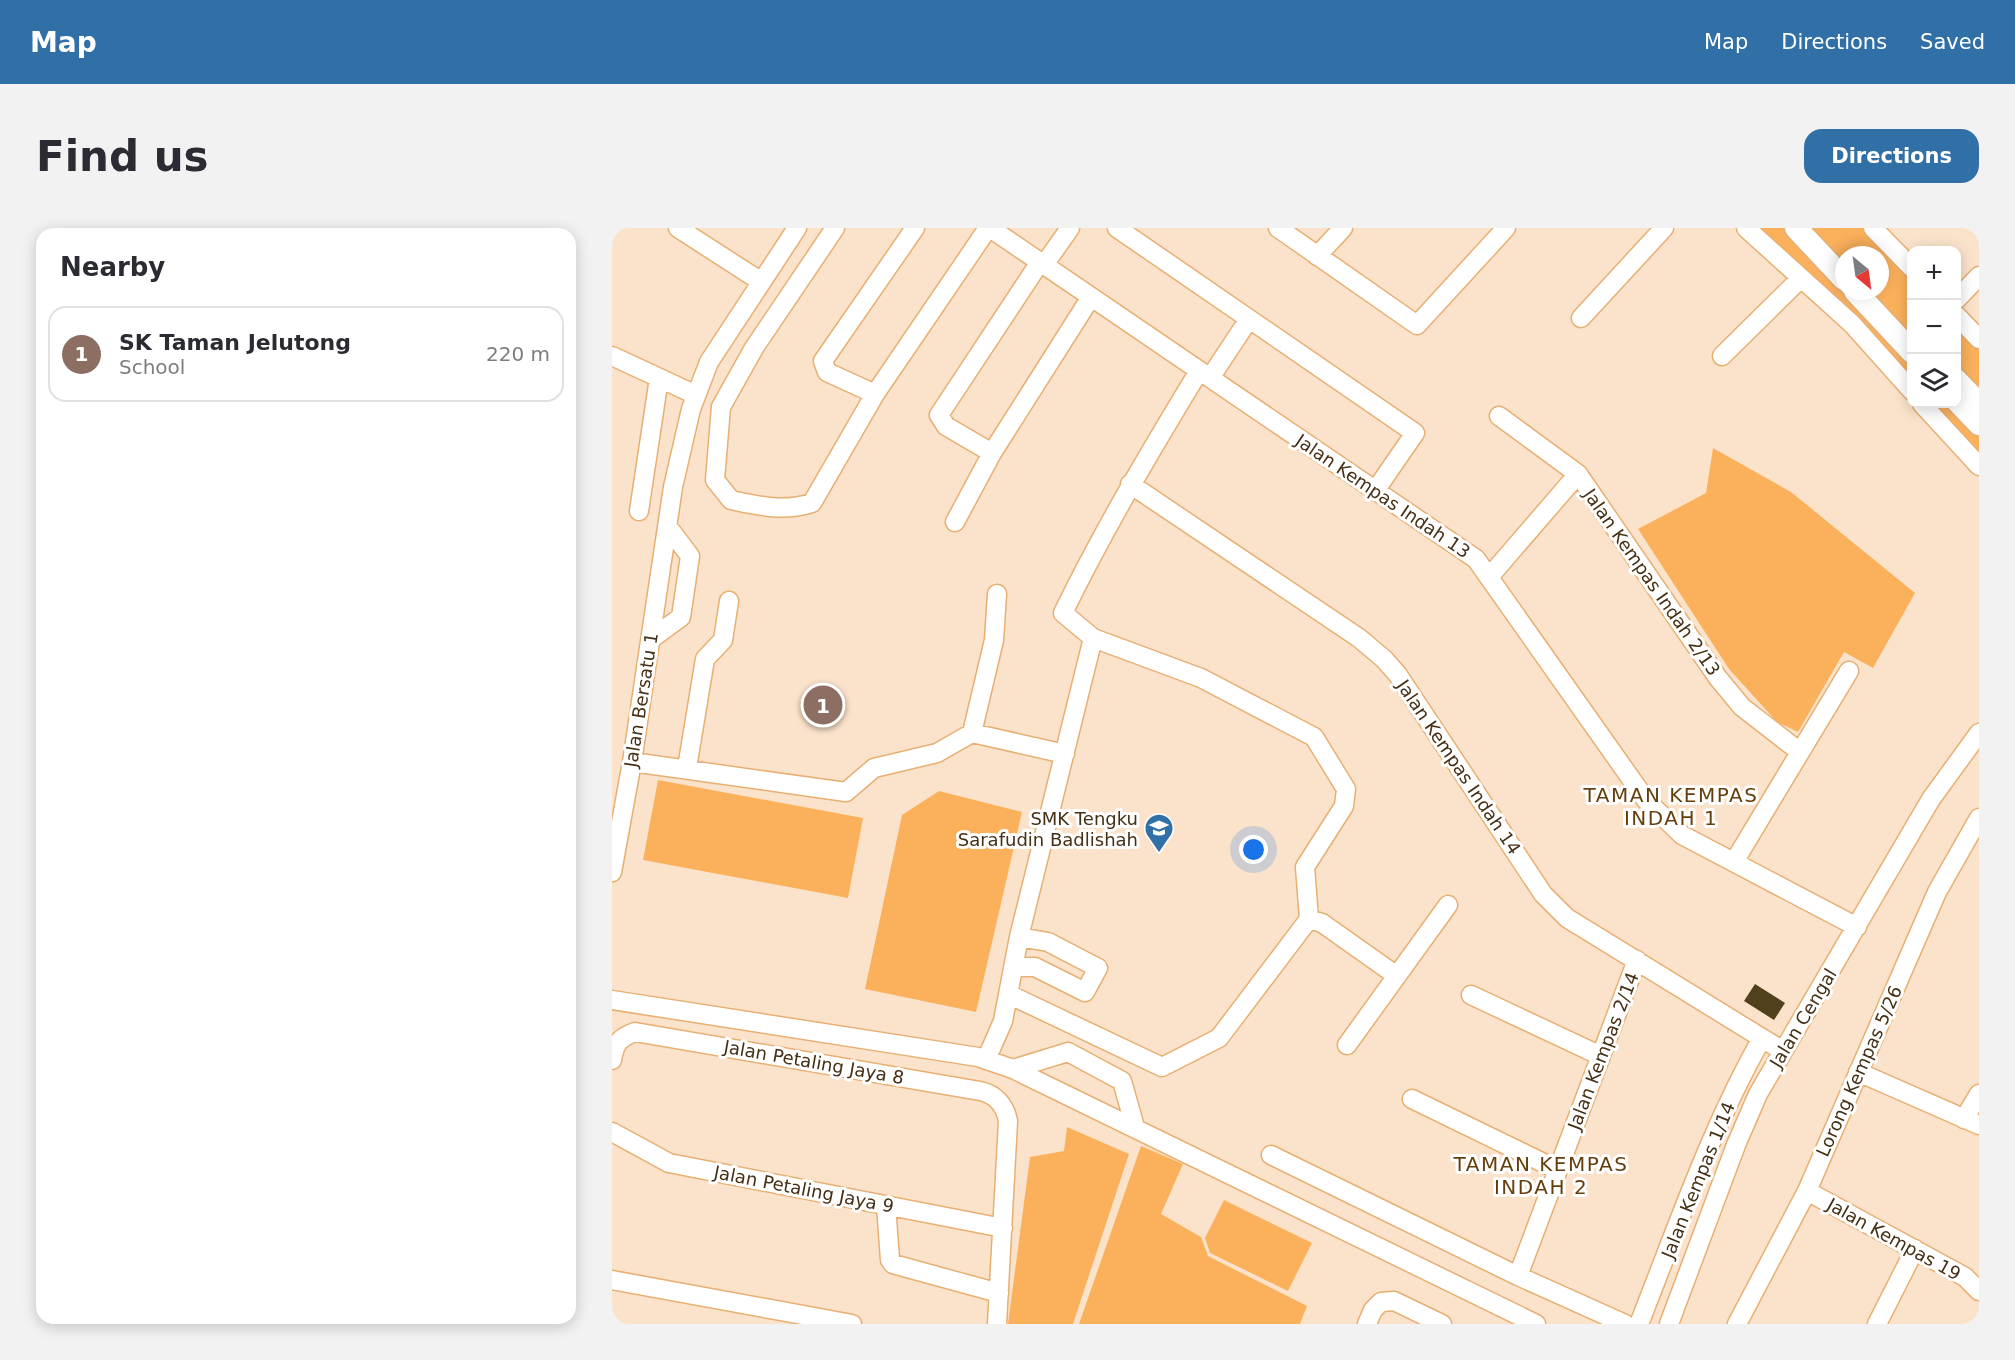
<!DOCTYPE html>
<meta charset="utf-8">
<style>
:root{--surface:#fff;--page:#f2f2f3;--text:#2b2b33;--muted:#7c7c81;--line:#e1e1e2;--accent:#3170a7}
body{margin:0;font-family:"DejaVu Sans",sans-serif;background:var(--page);color:var(--text)}
.controls{position:absolute;right:18px;top:18px;display:grid;overflow:hidden;border-radius:12px;box-shadow:0 3px 15px #0003}
.controls button{width:54px;height:54px;display:grid;place-items:center;padding:0;border:0;border-bottom:2px solid var(--line);background:var(--surface);color:var(--text);font:30px sans-serif}
.compass{position:absolute;left:1223px;top:18px;width:54px;height:54px;border-radius:50%;background:var(--surface);box-shadow:0 3px 15px #0003;rotate:151deg}
.you{position:absolute;left:642px;top:622px;width:21px;height:21px;margin:-15px;border:4px solid #fff;border-radius:50%;background:#1a73e8;box-shadow:0 0 0 9px #1a73e833}
.badge{display:grid;place-items:center;width:39px;height:39px;border-radius:50%;background:var(--accent);color:#fff;font-size:20px;font-weight:700}
.pin{position:absolute;translate:-50% -50%;border:3px solid #fff;box-shadow:0 2px 6px #0006}
.list{margin:0;padding:0;list-style:none}
h2{display:flex;justify-content:space-between;align-items:center;height:78px;margin:0;padding:0 24px;font-size:26px}
h2 small{font-size:20px;font-weight:400;color:var(--muted)}
.list li{display:grid;grid-template-columns:39px 1fr auto;gap:18px;align-items:center;box-sizing:border-box;height:96px;margin:0 12px 12px;padding:0 12px;border:2px solid var(--line);border-radius:18px}
.list b{display:block;font-size:22px;white-space:nowrap}
.list p{margin:0;font-size:20px;white-space:nowrap;color:var(--muted)}
.list em{font-size:20px;font-style:normal;color:var(--muted)}
.icon{flex:none;width:33px;height:33px;fill:none;stroke:currentColor;stroke-width:2;stroke-linecap:round;stroke-linejoin:round}
.map{position:relative;flex:none;width:1367px;height:1096px;overflow:hidden;border-radius:18px}
header{display:flex;align-items:center;gap:36px;box-sizing:border-box;height:84px;padding:0 30px;background:var(--accent);color:#fff}
header strong{font-size:28px}
nav{display:flex;gap:33px;margin-inline-start:auto;font-size:21px}
.intro{display:flex;align-items:center;justify-content:space-between;box-sizing:border-box;height:144px;padding:0 36px}
h1{margin:0;font-size:42px}
.button{padding:15px 27px;border-radius:18px;background:var(--accent);color:#fff;font-size:21px;font-weight:700}
main{display:flex;gap:36px;padding:0 36px}
aside{flex:1;background:var(--surface);border-radius:18px;box-shadow:0 3px 15px #0003}
.map>svg:first-child{display:block}
.green{fill:#fbb15c}
.building{fill:#50411c}
.lines{fill:none;stroke-linecap:round;stroke-linejoin:round}
.minor-casing{stroke:#e8af72;stroke-width:21}
.major-casing{stroke:#e8af72;stroke-width:26}
.minor{stroke:#fff;stroke-width:18}
.major{stroke:#fff;stroke-width:22}
.labels{text-anchor:middle;dominant-baseline:central;stroke-width:6;stroke-linejoin:round;paint-order:stroke}
.street-label{font-size:18px;fill:#452f15;stroke:#fff}
.poi-label{font-size:18px;fill:#452f15;stroke:#fff;text-anchor:end}
.neighbourhood-label{font-size:20px;letter-spacing:1.5px;fill:#653e0b;stroke:#fff}
</style>
<header>
<strong>Map</strong>
<nav><a>Map</a><a>Directions</a><a>Saved</a></nav>
</header>
<div class="intro"><h1>Find us</h1><a class="button">Directions</a></div>
<main>
<aside>
<h2>Nearby<small></small></h2>
<ul class="list">
<li><span class="badge" style="background:#8d6e63">1</span><div><b>SK Taman Jelutong</b><p>School</p></div><em>220 m</em></li>
</ul>
</aside>
<div class="map">
<svg width="1367" height="1096" viewBox="0 0 1367 1096">
<rect width="100%" height="100%" fill="#fbe3cb"/>
<!-- green -->
<path class="green" d="M1134 0H1184L1232 51V63H1243L1299 124V163Z
M1201 0H1261L1299 40V104L1260 63H1268V27H1232V33Z
M1344 87 1367 111V176L1345 152Z
M1311 176H1344L1367 196V238Z
M1101 220 1179 264 1303 365 1261 440 1232 424 1186 504 1165 494 1117 441 1026 301 1094 265Z
M46 552 251 590 236 670 31 632Z
M327 563 410 584 364 784 253 761 290 587Z
M455 899 517 926 461 1096H396L418 929 452 923Z
M529 918 571 936 549 986 589 1009 596 1028 695 1078 688 1096H467Z
M612 972 700 1015 676 1063 598 1025 593 1010Z"/>
<!-- building -->
<path class="building" d="M1143 756 1173 775 1162 792 1132 773Z"/>
<g class="lines">
<!-- minor casing -->
<g class="minor-casing">
<path id="minor" d="M66 0 148 53
M223 0 142 120 109 179 103 252 119 272C147 278 172 284 200 275L263 166 376 0
M378 0 864 331 1034 572 1070 607 1245 699
M505 0 803 205 763 263
M666 0 805 97 894 0
M1134 0 1240 96 1300 163
M1261 0 1300 40
M705 28 731 0
M432 37 458 0
M1344 72 1367 48
M1344 87 1367 111
M969 90 1052 0
M0 128 84 167
M1110 128 1188 51
M598 150 637 91
M263 166 215 144 211 133 303 0
M1310 176 1367 238
M887 188 966 246 1106 450 1130 479 1188 524
M380 225 334 198 327 187 428 34
M518 256 747 410 772 431 786 447 931 666 955 690 1171 823
M27 283 47 150
M343 294 380 225 479 69
M878 348 966 246
M39 411 69 389 78 328 56 299
M360 505 382 412 385 366
M20 534 234 564 262 540 325 525 360 505 453 526
M75 540 93 431 111 412 117 373
M1122 634 1237 443
M0 644 20 534 61 259 79 181 97 134 185 0
M697 691 710 695 785 748
M401 739H423L473 764 486 740 436 714 407 709
M396 766 550 839 607 810 697 691 693 639 732 578 734 561 702 509 589 450 481 410 451 385C492 301 539 222 587 143
M859 767 989 828
M0 772 366 829 401 841 924 1096
M735 817 836 677
M0 832C3 815 7 810 23 804L368 863C383 866 393 877 396 893L385 1096
M374 832 391 793 407 709 481 410
M401 841 456 824 510 853 523 899
M1246 844 1367 897
M800 871 946 942
M1352 891 1367 866
M0 904 57 935 391 1000
M659 927 906 1048 1013 1096
M1195 963 1353 1049 1367 1063
M274 977 278 1032 281 1036 387 1065
M906 1048 1025 732
M0 1052 240 1096
M755 1096 761 1082 769 1074 782 1073 830 1096
M1027 1096C1065 1000 1099 900 1150 810
M1057 1096 1124 917 1146 866 1319 571 1367 505
M1125 1096 1195 963 1325 664 1367 590
M1265 1096 1303 1021"/>
</g>
<!-- major casing -->
<g class="major-casing">
<path id="major" d="M1184 0 1232 51
M1243 63 1300 124
M1344 152 1367 176
M1344 172 1367 196"/>
</g>
<!-- minor -->
<use href="#minor" class="minor"/>
<!-- major -->
<use href="#major" class="major"/>
</g>
<!-- icons -->
<defs>
<g id="school-pin" transform="scale(1.5)"><path d="M0 17L-7.5 6A9.5 9.5 0 1 1 7.5 6Z" fill="#3170a7" stroke="#fff"/><path d="M0-5L7-2L0 1L-7-2ZM-4 1L0 2.5L4 1V4Q0 6-4 4Z" fill="#fff"/></g>
</defs>
<g fill-rule="evenodd">
<use href="#school-pin" x="547" y="600"/>
</g>
<g class="labels">
<!-- street labels -->
<g class="street-label">
<text transform="translate(771 268) rotate(34)">Jalan Kempas Indah 13</text>
<text transform="translate(1040 354) rotate(55)">Jalan Kempas Indah 2/13</text>
<text transform="translate(29 472) rotate(-81)">Jalan Bersatu 1</text>
<text transform="translate(847 539) rotate(56)">Jalan Kempas Indah 14</text>
<text transform="translate(1191 790) rotate(-59)">Jalan Cengal</text>
<text transform="translate(991 823) rotate(-69)">Jalan Kempas 2/14</text>
<text transform="translate(202 834) rotate(10)">Jalan Petaling Jaya 8</text>
<text transform="translate(1247 843) rotate(-66)">Lorong Kempas 5/26</text>
<text transform="translate(1086 952) rotate(-68)">Jalan Kempas 1/14</text>
<text transform="translate(192 961) rotate(11)">Jalan Petaling Jaya 9</text>
<text transform="translate(1282 1011) rotate(29)">Jalan Kempas 19</text>
</g>
<!-- poi labels -->
<g class="poi-label">
<text x="526" y="590">SMK Tengku<tspan x="526" dy="21">Sarafudin Badlishah</tspan></text>
</g>
<!-- neighbourhood labels -->
<g class="neighbourhood-label">
<text x="1059" y="567">TAMAN KEMPAS<tspan x="1059" dy="23">INDAH 1</tspan></text>
<text x="929" y="936">TAMAN KEMPAS<tspan x="929" dy="23">INDAH 2</tspan></text>
</g>
</g>
</svg>
<div class="controls">
<button>+</button>
<button>−</button>
<button><svg class="icon" aria-label="layers" viewBox="0 0 24 24"><path d="M12 4l9 5-9 5-9-5zM3 14l9 5 9-5"/></svg></button>
</div>
<svg class="compass" viewBox="-18 -18 36 36"><path d="M0-13l5 13h-10z" fill="#e53935"/><path d="M0 13l5-13h-10z" fill="#7c7c81"/></svg>
<div class="you"></div>
<div class="pin badge" style="left:211px;top:477px;background:#8d6e63">1</div>
</div>
</main>
